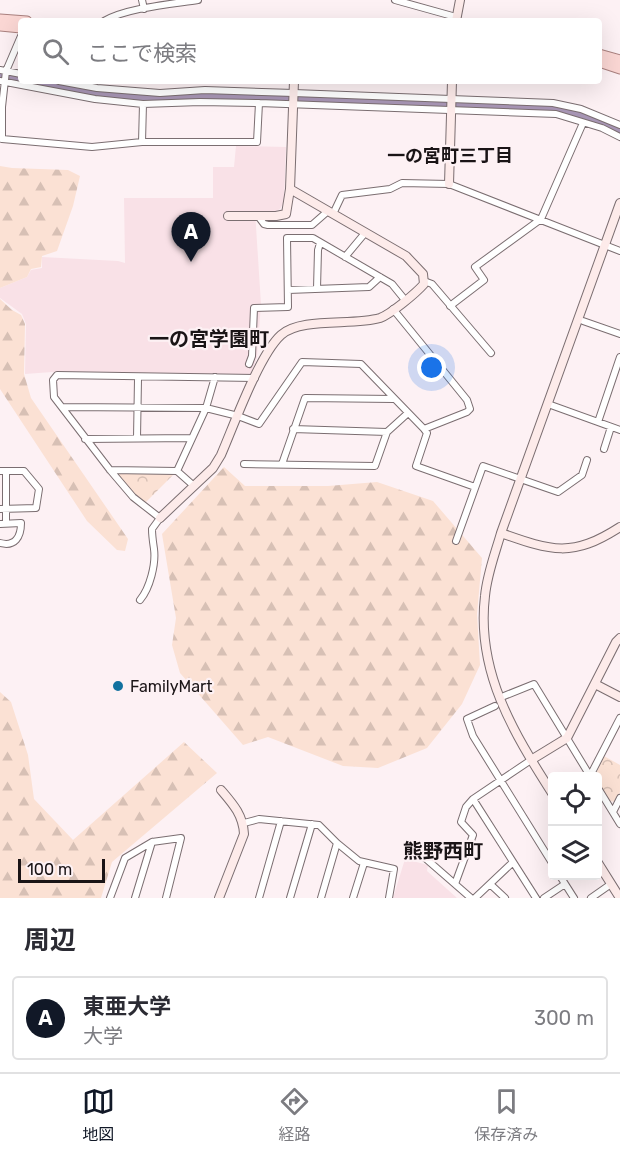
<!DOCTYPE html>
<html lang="ja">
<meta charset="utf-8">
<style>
:root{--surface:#fff;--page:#f7f7f7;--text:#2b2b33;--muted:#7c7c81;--line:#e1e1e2;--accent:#111827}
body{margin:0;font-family:Rubik,"Noto Sans JP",sans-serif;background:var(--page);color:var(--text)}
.controls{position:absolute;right:18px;bottom:18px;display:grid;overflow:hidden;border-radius:6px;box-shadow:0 6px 24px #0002}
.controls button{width:54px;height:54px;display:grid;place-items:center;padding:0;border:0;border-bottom:2px solid var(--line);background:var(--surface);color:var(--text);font:30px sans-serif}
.scale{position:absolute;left:18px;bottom:15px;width:87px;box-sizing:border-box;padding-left:6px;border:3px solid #1a1416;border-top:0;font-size:16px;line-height:21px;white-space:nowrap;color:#1a1416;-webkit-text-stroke:4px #fdf1f4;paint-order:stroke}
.you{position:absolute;left:432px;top:368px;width:21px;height:21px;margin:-15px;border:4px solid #fff;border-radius:50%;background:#1a73e8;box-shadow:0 0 0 9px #1a73e833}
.badge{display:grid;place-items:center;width:39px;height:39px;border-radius:50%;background:var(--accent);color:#fff;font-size:20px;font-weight:700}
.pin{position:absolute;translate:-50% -50px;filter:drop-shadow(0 2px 3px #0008)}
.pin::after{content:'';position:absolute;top:32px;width:21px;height:18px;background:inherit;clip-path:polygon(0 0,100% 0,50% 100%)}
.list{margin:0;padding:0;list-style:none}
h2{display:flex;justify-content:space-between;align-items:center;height:78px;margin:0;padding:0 24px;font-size:26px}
h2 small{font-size:20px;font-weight:400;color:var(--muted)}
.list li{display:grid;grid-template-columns:39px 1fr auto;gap:18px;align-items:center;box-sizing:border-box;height:84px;margin:0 12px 12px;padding:0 12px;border:2px solid var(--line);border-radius:6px}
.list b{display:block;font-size:22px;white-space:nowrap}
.list p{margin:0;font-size:20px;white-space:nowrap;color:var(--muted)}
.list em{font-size:20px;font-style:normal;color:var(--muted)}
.icon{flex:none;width:33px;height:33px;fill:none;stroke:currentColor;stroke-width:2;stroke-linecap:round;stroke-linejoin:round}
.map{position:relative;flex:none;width:620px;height:898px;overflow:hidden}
.search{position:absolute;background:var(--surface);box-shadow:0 6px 24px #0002;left:18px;right:18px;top:18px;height:66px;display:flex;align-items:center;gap:15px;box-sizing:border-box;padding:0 21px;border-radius:6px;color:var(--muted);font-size:22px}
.sheet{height:174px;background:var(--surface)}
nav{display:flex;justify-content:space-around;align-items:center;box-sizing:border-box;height:84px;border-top:2px solid var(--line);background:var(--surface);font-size:16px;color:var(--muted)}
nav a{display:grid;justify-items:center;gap:3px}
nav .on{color:var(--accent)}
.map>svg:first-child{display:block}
.built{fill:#f9e1e7}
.forest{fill:url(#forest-firs)}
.park{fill:url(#park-crowns)}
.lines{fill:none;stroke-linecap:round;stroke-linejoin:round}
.river{stroke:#a795b4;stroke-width:10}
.street-casing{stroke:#7b6e71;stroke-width:8}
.secondary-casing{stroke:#7b6e71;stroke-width:10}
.primary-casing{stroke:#aa817f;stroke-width:11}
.street{stroke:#fff;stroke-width:6}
.secondary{stroke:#fdebea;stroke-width:8}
.primary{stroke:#fbd7d4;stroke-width:9}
.poi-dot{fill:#12719f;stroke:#fdf1f4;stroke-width:2}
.labels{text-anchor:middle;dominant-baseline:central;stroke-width:4.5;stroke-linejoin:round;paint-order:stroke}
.poi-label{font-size:16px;fill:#1a1416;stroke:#fdf1f4;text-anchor:start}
.neighbourhood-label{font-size:18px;font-weight:bold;fill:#1a1416;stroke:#fdf1f4}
.quarter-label{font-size:20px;font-weight:bold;fill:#1a1416;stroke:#fdf1f4}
</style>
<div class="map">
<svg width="620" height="898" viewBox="0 0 620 898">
<defs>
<pattern id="forest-firs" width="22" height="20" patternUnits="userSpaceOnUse" patternTransform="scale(1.5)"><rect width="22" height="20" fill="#fbe1d4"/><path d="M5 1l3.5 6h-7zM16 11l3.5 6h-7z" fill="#d7c0b5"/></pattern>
<pattern id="park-crowns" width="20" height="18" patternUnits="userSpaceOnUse" patternTransform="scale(1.5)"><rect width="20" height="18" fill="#fbe1d4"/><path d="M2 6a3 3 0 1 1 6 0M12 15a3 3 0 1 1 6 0" fill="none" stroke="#d7c0b5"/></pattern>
</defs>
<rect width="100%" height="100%" fill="#fdf1f4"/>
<!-- built -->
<path class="built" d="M236 146 286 147 284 202 280 209 275 212 255 211 261 304 257 357 251 376 52 372 25 374 26 324 22 314 0 298V288L27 277 31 270 42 268V257L118 261 125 263 124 198H213V167H234Z
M405 859 428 865 427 871 457 898H393Z"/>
<!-- forest -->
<path class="forest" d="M0 166 12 168 68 170 80 176 73 206 57 251 42 256 41 267 31 269 27 277 0 288Z
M0 299 12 310 21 315 25 324 24 374 31 398 128 539 125 551 117 550 87 521 0 389Z
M224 467 245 486H328L377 482 433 501 482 558 477 614 480 665 462 704 427 748 378 768 343 766 268 737 243 745 180 673 172 645 176 618 162 534Z
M0 692 11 702 28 755 34 799 73 840 184 742 217 773 112 862 101 898H0Z"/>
<!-- park -->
<path class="park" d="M110 470 177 471 143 505Z
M604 756 620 765V792L615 802 610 801 598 783V776H595Z"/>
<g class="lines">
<!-- river -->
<path class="river" d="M0 76 21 80
M27 81C82 90 136 103 191 97L551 108C575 113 599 119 620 132"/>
<!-- street casing -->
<g class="street-casing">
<path id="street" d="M142 0 144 9
M395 0 456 17
M104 21C126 8 172 4 198 0
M0 70 21 74
M0 81 95 99 143 104 200 102 259 103 556 114 602 128 620 137
M59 81 97 88 160 93 205 90 294 93 553 103 581 109 620 125
M0 107H2L6 71 21 36
M2 107V139L92 147 142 142H257L259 103
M142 142 143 104
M333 214 342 195 390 189 402 183 449 184 620 251
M258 216 264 224 268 225H312L328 211
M345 257 365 233
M424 281 432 284 491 353
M317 289 318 250 320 243
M288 290 369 287 380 277
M450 306 484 280 475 267 541 219 583 123
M583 321 620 334
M249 364 252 356 254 308 288 307 287 238H313L392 284 405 300
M548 404 620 430
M62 407 206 408 238 416 259 424 302 362 361 364 424 429 467 412 470 409 467 400 393 309
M598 422 620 357
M293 429 387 432 408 413
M424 429 427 433 416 466 475 487
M137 438 138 379
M85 439 192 438
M604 449 611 427
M244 464 375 466 387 432
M282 464 305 398 394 399
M110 470 177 471 194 486
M0 471H24L39 489 36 508 0 509
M177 471 206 408 215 377
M6 523V471
M0 524 21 523C21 537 15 547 0 543
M456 541 483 466 558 492 582 475 587 460
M140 600C150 588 156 564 154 549 153 542 152 536 152 529L160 518 133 497 110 470 54 397 53 380 57 375 255 378
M504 696 534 684 590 776
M495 706 467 719 473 736 552 863
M590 776 620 718
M598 788 620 824
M473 799 536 898
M613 812 620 798
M244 823 259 819 319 825 337 843 321 898
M337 843 359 861 394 869 389 898
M417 851 471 898
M560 876 574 898
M455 884 473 835 461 822 466 807 473 799 531 760
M490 884 505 898
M110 898 125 858 152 842
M135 898 152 842 181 838 166 898
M259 898 281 821
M290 898 312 824
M353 898 364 863
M475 898 512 863
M544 898 565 884
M591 898 611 884"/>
</g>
<!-- secondary casing -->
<g class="secondary-casing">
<path id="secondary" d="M456 21 460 0
M449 184 452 81
M228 216H276L286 214 290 189
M160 518 213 468 221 455C234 425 259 355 281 335 301 317 353 326 380 318 391 314 416 293 424 284L423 274 406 256 290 189 294 81
M501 533C552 551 572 558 620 527
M595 684 620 697
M531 760 567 738 616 642 620 638
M552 793C513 732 476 671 485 596 487 574 495 554 501 533L620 203
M598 863 620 898
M219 898 244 834C243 815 233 804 221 790"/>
</g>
<!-- primary casing -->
<g class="primary-casing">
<path id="primary" d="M0 19 27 21
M0 26 21 28
M599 54 620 60
M599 62 620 69"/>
</g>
<!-- street -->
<use href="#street" class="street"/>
<!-- secondary -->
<use href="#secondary" class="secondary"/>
<!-- primary -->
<use href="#primary" class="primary"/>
</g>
<!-- markers -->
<circle class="poi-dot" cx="118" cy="686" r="6"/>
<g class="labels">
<!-- poi labels -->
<g class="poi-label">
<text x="130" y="686">FamilyMart</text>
</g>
<!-- neighbourhood labels -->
<g class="neighbourhood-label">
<text x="450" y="156">一の宮町三丁目</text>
</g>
<!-- quarter labels -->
<g class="quarter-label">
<text x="209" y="339">一の宮学園町</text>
<text x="443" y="851">熊野西町</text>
</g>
</g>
</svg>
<div class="controls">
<button><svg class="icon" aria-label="locate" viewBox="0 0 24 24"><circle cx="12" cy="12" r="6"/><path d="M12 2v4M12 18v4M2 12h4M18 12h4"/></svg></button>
<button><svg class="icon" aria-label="layers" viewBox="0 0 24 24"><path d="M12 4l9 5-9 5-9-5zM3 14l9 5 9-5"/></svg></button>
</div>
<div class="scale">100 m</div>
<div class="you"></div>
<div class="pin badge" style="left:191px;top:262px">A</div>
<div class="search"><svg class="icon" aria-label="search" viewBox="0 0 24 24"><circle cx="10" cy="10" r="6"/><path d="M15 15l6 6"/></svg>ここで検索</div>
</div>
<section class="sheet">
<h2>周辺<small></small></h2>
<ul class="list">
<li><span class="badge">A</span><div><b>東亜大学</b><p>大学</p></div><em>300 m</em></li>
</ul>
</section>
<nav>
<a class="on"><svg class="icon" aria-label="map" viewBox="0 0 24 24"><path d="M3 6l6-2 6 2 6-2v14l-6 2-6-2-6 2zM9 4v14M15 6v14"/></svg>地図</a>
<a><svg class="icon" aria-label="directions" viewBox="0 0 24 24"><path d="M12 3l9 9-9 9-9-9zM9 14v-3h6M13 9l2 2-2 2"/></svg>経路</a>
<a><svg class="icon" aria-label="saved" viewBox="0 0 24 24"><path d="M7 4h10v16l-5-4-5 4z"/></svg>保存済み</a>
</nav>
